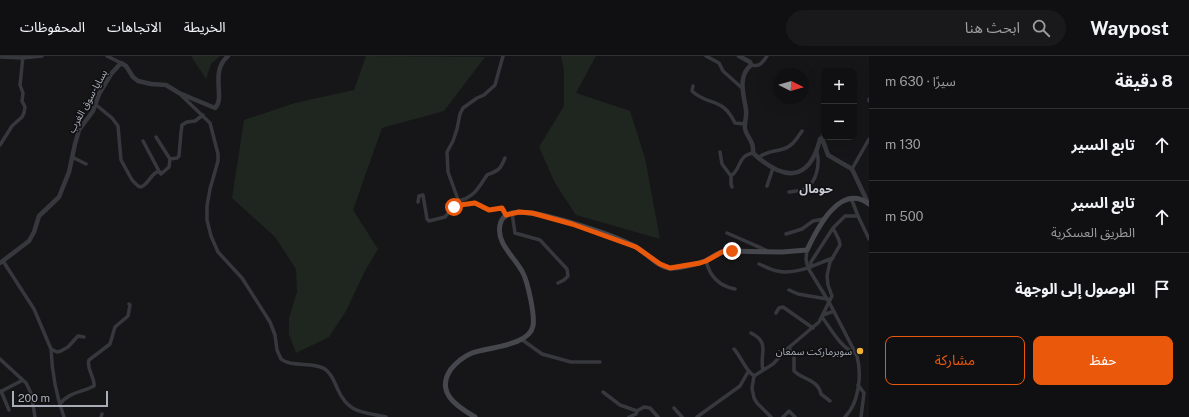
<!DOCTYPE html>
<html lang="ar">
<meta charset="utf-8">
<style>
:root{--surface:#101012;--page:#19191b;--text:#f1f3f6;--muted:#9c9d9f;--line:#303032;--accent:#ea580c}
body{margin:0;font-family:"Public Sans","Noto Sans Arabic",sans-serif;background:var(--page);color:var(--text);direction:rtl}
.controls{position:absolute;right:12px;top:12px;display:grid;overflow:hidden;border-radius:8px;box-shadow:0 4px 16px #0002}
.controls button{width:36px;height:36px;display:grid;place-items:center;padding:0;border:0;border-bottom:1px solid var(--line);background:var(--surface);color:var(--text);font:20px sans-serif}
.compass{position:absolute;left:773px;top:12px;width:36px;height:36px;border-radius:50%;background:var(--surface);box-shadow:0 4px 16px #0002;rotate:95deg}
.scale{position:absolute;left:12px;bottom:10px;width:96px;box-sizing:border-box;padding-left:4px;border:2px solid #a8adb8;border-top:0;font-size:11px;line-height:14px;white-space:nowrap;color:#a8adb8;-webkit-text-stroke:3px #111113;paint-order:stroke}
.stop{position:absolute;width:12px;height:12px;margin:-9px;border:3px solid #ea580c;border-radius:50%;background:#fff}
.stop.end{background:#ea580c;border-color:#fff;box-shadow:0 1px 4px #0008}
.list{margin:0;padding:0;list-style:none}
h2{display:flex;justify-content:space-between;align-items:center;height:52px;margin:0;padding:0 16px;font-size:17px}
h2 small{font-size:13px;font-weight:400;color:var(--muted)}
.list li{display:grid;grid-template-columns:26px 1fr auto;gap:12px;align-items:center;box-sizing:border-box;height:72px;padding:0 16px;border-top:1px solid var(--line)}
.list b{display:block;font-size:15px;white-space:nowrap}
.list p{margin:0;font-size:13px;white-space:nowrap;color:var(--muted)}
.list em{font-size:13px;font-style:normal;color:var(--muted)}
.actions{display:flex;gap:8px;padding:12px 16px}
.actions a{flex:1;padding:9px 0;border:1px solid var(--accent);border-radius:8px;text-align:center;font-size:14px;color:var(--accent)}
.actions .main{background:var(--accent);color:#fff}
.icon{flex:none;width:22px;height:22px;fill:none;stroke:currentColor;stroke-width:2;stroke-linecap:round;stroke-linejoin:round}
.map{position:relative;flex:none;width:869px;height:361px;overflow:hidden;direction:ltr}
header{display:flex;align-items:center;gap:24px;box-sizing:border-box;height:56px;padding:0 20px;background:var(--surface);border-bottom:1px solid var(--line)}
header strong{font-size:19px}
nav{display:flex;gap:22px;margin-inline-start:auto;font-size:14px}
.search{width:280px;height:36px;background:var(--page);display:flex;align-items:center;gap:10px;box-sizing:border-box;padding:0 14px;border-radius:22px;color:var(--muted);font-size:15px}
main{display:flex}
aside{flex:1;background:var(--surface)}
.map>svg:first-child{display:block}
.green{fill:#1e261f}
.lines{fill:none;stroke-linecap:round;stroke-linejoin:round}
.minor{stroke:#37383d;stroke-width:3.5}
.tertiary{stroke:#37383d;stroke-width:4.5}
.secondary{stroke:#45474d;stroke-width:5}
.route{stroke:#ea580c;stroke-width:5}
.poi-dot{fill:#f2b134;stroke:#111113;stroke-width:1.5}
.labels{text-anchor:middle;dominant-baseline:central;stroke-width:3.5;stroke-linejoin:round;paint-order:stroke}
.street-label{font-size:10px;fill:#a8adb8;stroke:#111113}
.poi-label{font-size:10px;fill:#a8adb8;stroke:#111113;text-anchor:end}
.quarter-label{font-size:12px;font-weight:bold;fill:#c9ccd4;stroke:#111113}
</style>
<header>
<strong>Waypost</strong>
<div class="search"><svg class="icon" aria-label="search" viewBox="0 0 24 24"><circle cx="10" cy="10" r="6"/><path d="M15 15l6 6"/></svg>ابحث هنا</div>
<nav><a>الخريطة</a><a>الاتجاهات</a><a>المحفوظات</a></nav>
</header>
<main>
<aside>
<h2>8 دقيقة<small>سيرًا · 630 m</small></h2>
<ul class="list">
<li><svg class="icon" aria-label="ahead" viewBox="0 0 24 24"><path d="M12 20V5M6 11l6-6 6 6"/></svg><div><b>تابع السير</b></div><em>130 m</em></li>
<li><svg class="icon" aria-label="ahead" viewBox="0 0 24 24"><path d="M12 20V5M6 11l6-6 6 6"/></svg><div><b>تابع السير</b><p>الطريق العسكرية</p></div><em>500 m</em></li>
<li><svg class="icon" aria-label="arrive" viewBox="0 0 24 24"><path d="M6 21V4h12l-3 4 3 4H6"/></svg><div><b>الوصول إلى الوجهة</b></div></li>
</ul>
<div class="actions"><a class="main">حفظ</a><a>مشاركة</a></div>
</aside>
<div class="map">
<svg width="869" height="361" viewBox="0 0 869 361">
<rect width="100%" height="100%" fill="#161618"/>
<!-- green -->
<path class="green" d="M191 0H220L211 8 206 23Z
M366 0 485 1 444 55 382 72 353 154 378 193 365 215 346 255 329 281 296 297 289 278V262L297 236 296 213 275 181 232 142 244 64 295 47 354 34Z
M561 0H596L576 37 630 55 645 102 660 183 576 159 555 127 539 91 564 50V15Z"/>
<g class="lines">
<!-- minor -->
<path class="minor" d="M107 0 121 7
M503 0 495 29 484 39 477 42 463 52 460 58 457 73 453 85 447 96 448 116 460 149 475 147 489 154 502 153 506 159
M706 0 719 7 723 15 742 32
M0 1 22 2 42 0
M751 9C760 11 762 7 767 0
M693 30 692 35C709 51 722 40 735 67L745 68
M181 39 210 67 218 98V105L210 133 207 150V164L211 180 218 196 242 222 270 266 275 279 277 294 281 303C292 312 313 305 325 313 332 318 335 327 338 334 349 358 364 356 386 361
M869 43V45
M95 48 112 62 118 70 121 104 132 124 138 130 141 131C150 127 150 118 159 115L161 118 169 111 170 103
M156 81 170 103 177 102 179 100 181 76 182 69 187 66 195 65 203 59
M822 82 824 70
M143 85 159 115
M0 89 12 70 22 61 24 57 25 51 22 45 23 37 20 29 23 0
M720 96 722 108 731 120
M72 101 86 108
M758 102C766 95 773 96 783 93 792 91 797 82 802 75
M852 113 869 83
M767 130 773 112
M732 131 731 128V120C742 112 737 100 753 97
M789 136C794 135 800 135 805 133 817 126 820 108 817 96
M418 146 419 140 423 139 427 163 429 165 445 161 458 145C474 142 479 131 487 119 499 114 500 114 505 102
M512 157 515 177 540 184 567 213 568 220 564 224 558 227
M858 160 869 183
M727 177 768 195
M786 178 802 173 813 165 824 163
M807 194 806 203 808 212 829 246 857 300C862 319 859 347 845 361
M3 205 34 253 51 293 57 296 61 295 68 291 78 280 84 281
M706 205C710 221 719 230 735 233
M759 208C764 210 771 214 777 215 797 219 814 209 833 202
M811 211V206L833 172 845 160H858L851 142
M789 234 798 238 827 243
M776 257 779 252 783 251 813 272
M823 259 834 255
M822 261C832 274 840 291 856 298
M751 277C771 287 759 298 763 314
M521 283 542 298 571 306H600
M789 292 794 300V315C803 324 818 323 821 338L830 345
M51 293C52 316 56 339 64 361
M734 293C742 302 745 314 754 320
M0 303 26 327 31 337 35 361
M858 329 864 337 861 361
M1 335 9 354
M0 336 23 324
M603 336 620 349 637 355 636 358 629 361
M60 348C67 337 83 336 94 330 95 321 86 313 89 304L110 288 115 271 128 260 130 249 129 248
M674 352 682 361
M637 355 644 351 650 352 658 361
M101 361 102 358
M697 361 740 330 748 316
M771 361 757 347 754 342 752 332 754 320 773 308 787 293 819 266 832 240 828 229 827 220 830 206 840 189 839 184 833 172
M783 361 789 355 795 361"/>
<!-- tertiary -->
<path class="tertiary" d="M739 0 750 6 751 9C737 21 744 39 746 54 747 61 744 67 745 73 748 84 754 84 753 97 782 124 809 128 820 83L822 82 828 99 852 113 868 147
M0 207 29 185 34 176 39 160 59 141 69 116 75 88 79 74 93 55 99 38 111 18 121 7 126 10 133 21 138 25 151 28 166 29 179 37 215 52C226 42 209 16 228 0"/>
<!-- secondary -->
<path class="secondary" d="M475 361C456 350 435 336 451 313 456 307 465 300 472 297 488 291 529 290 533 270 535 259 528 227 523 217 515 201 496 188 500 169 501 162 505 159 512 157 535 152 614 179 636 191 647 197 657 210 669 212 677 213 697 208 705 205 712 202 718 196 726 195L782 196 807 194C817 173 840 126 869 148"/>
</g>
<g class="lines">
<!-- route -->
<path class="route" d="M454 151 458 145 460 149 475 147 489 154 502 152 506 159 519 156 532 157 572 168 636 191 660 208 670 212 700 207 706 205 722 196 732 195"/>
</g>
<!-- markers -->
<circle class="poi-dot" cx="860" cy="295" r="4"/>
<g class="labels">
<!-- street labels -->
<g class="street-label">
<text transform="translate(87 45) rotate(-61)">بسايا-سوق الغرب</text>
</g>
<!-- poi labels -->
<g class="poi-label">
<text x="852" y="295">سوبرماركت سمعان</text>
</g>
<!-- quarter labels -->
<g class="quarter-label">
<text x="816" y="133">حومال</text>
</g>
</g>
</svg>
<div class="controls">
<button>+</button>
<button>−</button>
</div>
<svg class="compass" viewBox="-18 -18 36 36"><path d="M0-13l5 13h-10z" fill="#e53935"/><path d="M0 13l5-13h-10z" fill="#9c9d9f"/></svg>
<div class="scale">200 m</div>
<div class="stop" style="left:454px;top:151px"></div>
<div class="stop end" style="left:732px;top:195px"></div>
</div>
</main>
